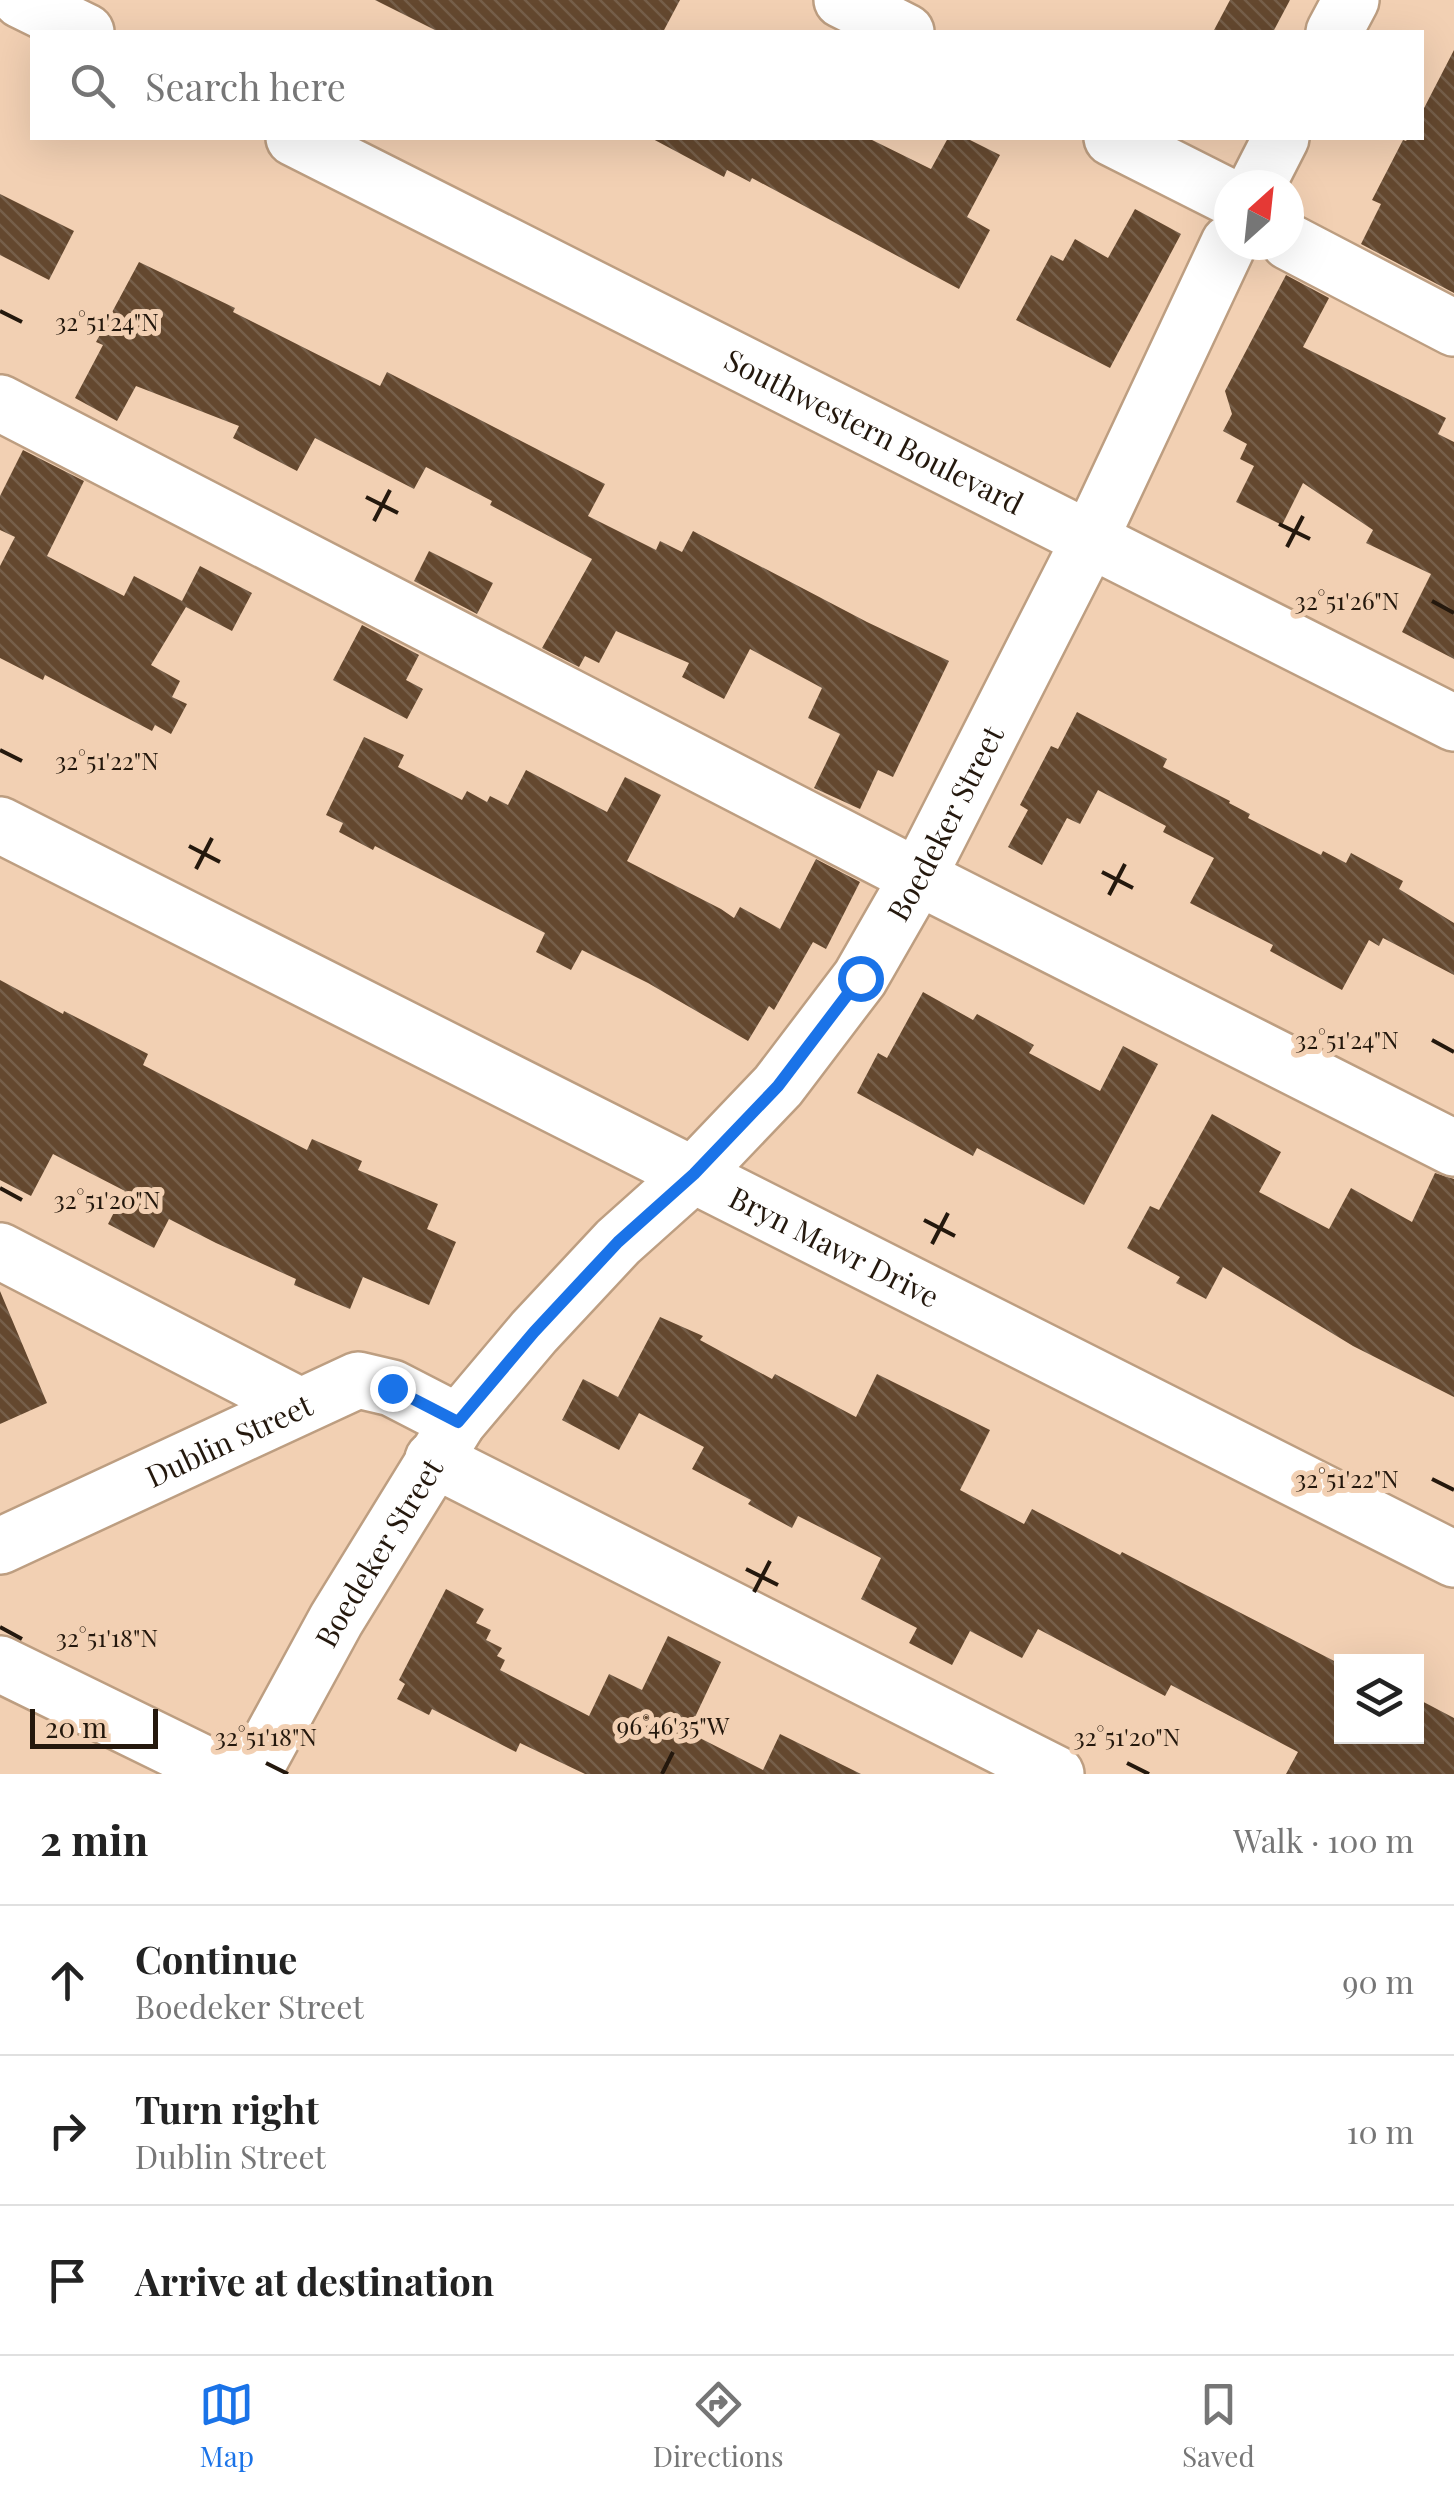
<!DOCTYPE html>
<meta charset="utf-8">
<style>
:root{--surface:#fff;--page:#f6f6f6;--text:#222;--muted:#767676;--line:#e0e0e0;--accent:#1a73e8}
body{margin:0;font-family:"Playfair Display",serif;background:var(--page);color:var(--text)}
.controls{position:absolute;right:30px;bottom:30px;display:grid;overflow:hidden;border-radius:0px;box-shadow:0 10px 40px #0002}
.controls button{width:90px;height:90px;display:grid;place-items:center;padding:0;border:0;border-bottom:2px solid var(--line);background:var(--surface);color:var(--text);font:50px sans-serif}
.compass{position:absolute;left:1214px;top:170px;width:90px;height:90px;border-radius:50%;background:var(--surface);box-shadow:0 10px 40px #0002;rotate:27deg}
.scale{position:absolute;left:30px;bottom:25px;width:128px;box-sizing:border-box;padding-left:10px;border:5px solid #24180d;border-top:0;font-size:28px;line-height:35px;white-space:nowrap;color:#24180d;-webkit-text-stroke:8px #f2d0b3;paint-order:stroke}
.stop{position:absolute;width:30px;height:30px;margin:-22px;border:8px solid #1a73e8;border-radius:50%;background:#fff}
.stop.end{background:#1a73e8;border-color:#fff;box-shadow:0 2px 10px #0008}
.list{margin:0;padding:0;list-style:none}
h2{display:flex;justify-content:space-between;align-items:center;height:130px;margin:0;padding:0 40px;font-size:42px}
h2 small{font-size:32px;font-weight:400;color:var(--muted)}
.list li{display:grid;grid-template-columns:65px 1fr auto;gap:30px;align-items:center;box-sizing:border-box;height:150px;padding:0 40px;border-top:2px solid var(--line)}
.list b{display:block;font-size:38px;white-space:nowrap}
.list p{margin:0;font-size:32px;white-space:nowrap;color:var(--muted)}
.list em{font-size:32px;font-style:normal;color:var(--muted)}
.icon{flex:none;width:55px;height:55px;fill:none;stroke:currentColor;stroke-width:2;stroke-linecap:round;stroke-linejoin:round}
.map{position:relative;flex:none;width:1454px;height:1774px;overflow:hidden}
.search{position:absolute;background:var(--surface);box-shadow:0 10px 40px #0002;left:30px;right:30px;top:30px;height:110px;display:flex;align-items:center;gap:25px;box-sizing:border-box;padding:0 35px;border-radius:0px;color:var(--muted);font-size:38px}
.sheet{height:580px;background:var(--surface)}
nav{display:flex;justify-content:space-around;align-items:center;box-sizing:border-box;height:140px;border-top:2px solid var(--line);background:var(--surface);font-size:28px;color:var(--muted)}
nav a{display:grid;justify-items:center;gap:5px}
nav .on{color:var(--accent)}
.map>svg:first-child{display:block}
.building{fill:url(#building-back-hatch)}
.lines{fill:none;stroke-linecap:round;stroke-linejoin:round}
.minor-casing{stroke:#bd9e81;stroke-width:60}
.minor{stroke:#fff;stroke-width:55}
.route{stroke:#1a73e8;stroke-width:12}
.ticks{fill:none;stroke:#24180d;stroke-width:4}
.labels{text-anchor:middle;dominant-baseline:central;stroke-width:10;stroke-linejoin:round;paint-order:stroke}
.street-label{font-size:30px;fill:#24180d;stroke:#f2d0b3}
.ticks-label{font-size:25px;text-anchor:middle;fill:#24180d;stroke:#f2d0b3;stroke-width:10;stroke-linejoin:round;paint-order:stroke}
</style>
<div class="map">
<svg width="1454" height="1774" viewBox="0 0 1454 1774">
<defs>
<pattern id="building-back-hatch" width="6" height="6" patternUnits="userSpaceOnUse" patternTransform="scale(2.5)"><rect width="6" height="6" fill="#64482f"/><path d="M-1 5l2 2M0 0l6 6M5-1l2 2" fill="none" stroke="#765f4a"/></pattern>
</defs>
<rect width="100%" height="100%" fill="#f2d0b3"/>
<!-- building -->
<path class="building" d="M375 0H680L663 32H439Z
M1230 0H1290L1273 32H1213Z
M1454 50V293L1361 244 1381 204 1372 200 1403 140 1406 141 1408 138H1422V112Z
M651 138H868L931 169 948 138H966L1000 155 967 217 990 230 959 289 752 178 750 182 727 170 724 177Z
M0 194 74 231 49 280 0 255Z
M1135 209 1181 234 1110 368 1016 320 1051 255 1063 261 1075 239 1108 258Z
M139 262 235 308 233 312 380 386 387 372 605 484 588 516 656 550 660 541 682 552 693 531 867 622 949 661 893 777 878 770 860 809 814 788 840 734 808 718 822 688 750 649 724 699 682 677 689 663 616 631 599 663 585 656 579 667 542 648 592 559 490 505 492 501 426 467 414 489 315 438 297 471 233 438 239 426 136 386 117 421 75 398 103 345 96 342Z
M1286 275 1329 298 1303 347 1446 418 1438 434 1454 442V659L1402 632 1431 574 1366 543 1373 530 1303 483 1282 525 1236 502 1254 466 1240 459 1247 444 1223 431 1232 414 1225 391Z
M23 450 84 481 47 556 124 596 134 576 182 601 200 566 252 593 232 631 186 607 151 665 180 681 172 697 187 704 171 734 155 725 152 731 45 675 43 680 0 658V566L15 537 0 530V496Z
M429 551 493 583 477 614 414 581Z
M362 625 419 655 406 680 423 689 407 719 333 680Z
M1077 712 1167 759 1163 767 1230 801 1229 803 1250 814 1248 818 1321 855 1323 851 1346 863 1351 853 1403 881 1399 889 1454 923V975L1383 938 1379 946 1369 940 1342 990 1270 951 1273 945 1190 903 1214 858 1163 832 1166 826 1098 790 1080 824 1067 818 1042 865 1008 847 1028 810 1020 805 1051 746 1058 749Z
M364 737 404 755 398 767 462 800 467 791 487 802 490 796 508 805 526 770 607 812 625 777 661 795 627 861 721 909 734 918 740 907 780 929 816 859 860 882 826 949 813 942 774 1010 769 1006 748 1041 648 983 582 950 571 970 536 952 545 933 375 846 373 850 339 832 343 823 326 815Z
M0 980 63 1014 64 1011 148 1054 143 1065 307 1150 312 1139 362 1161 358 1170 438 1204 427 1229 456 1242 429 1305 363 1277 350 1309 294 1285 296 1279 216 1243 169 1219 154 1248 108 1224 125 1191 53 1154 31 1196 0 1180Z
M923 992 973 1020 977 1014 1034 1045 1029 1053 1100 1091 1123 1046 1158 1064 1084 1205 977 1148 973 1156 857 1093 878 1053 887 1058Z
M1212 1114 1281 1152 1259 1192 1329 1229 1351 1188 1412 1222 1435 1173 1454 1179V1397L1353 1346 1223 1267 1206 1299 1176 1283 1180 1277 1127 1248 1150 1206 1159 1210Z
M0 1291 47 1403 0 1424Z
M660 1317 703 1336 700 1340 772 1379 775 1374 856 1417 877 1374 990 1430 960 1490 1024 1524 1032 1509 1120 1555 1122 1552 1342 1665V1736H1416V1698L1454 1718V1774H1286L1298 1752 1171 1685 1165 1696 1038 1629 1022 1658 970 1631 952 1665 909 1643 917 1628 861 1599 881 1558 798 1516 792 1528 748 1504 751 1500 692 1469 704 1447 639 1413 619 1450 562 1420 583 1379 618 1397Z
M446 1589 484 1609 476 1623 491 1630 486 1640 502 1648 497 1656 505 1660 500 1670 589 1716 609 1674 642 1690 668 1636 721 1662 688 1732 763 1770 780 1734 861 1774H585L520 1743 516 1752 432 1709 429 1715 397 1699 405 1684 399 1680Z"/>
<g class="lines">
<!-- minor casing -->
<g class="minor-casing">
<g id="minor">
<path d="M21 0 86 32"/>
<path d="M842 0 906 32"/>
<path d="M1334 32 1351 0"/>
<path id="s1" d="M294 138 1454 723"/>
<path d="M1112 138 1229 197"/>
<path d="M1257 185 1281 138"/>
<path d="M1289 242 1454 328"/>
<path d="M0 403 918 877 1454 1148"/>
<path id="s2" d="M0 825 1454 1559"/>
<path d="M0 1251 300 1406"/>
<path d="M433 1459 1056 1774"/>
<path id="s3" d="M0 1546 358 1380 392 1388 458 1422"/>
<path d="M0 1664 225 1774"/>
<path id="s4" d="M252 1774 336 1620 458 1422 534 1332 618 1242 694 1174 778 1086 860 978 918 877 1090 539 1229 243"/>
</g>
</g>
<!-- minor -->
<use href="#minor" class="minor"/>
</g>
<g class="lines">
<!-- route -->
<path class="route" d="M392 1388 458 1422 534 1332 618 1242 694 1174 778 1086 860 978"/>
</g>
<!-- ticks -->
<path class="ticks" d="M0 311 22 322M366 497 398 513M374 521 390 490M1279 524 1310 539M1287 547 1303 516M1432 601 1454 613M0 750 22 761M189 846 220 862M196 869 212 838M1102 872 1133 888M1109 895 1125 864M1432 1040 1454 1052M0 1188 22 1200M924 1220 955 1236M932 1244 948 1213M1432 1479 1454 1490M746 1569 778 1585M754 1592 770 1561M0 1627 22 1639M266 1763 288 1774M1127 1763 1149 1774M662 1774 673 1752"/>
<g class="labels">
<!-- street labels -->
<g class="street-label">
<text stroke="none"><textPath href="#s1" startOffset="650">Southwestern Boulevard</textPath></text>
<text stroke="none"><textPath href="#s4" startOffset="1185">Boedeker Street</textPath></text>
<text stroke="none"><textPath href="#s2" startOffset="935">Bryn Mawr Drive</textPath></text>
<text stroke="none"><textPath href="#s3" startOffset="252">Dublin Street</textPath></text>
<text stroke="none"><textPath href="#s4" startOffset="255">Boedeker Street</textPath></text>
</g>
</g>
<g class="ticks-label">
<text x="107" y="331">32°51'24"N</text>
<text x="1347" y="610">32°51'26"N</text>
<text x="107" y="770">32°51'22"N</text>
<text x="1347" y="1049">32°51'24"N</text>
<text x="107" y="1209">32°51'20"N</text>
<text x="1347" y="1488">32°51'22"N</text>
<text x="107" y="1647">32°51'18"N</text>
<text x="673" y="1735">96°46'35"W</text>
<text x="266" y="1746">32°51'18"N</text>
<text x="1127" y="1746">32°51'20"N</text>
</g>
</svg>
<div class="controls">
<button><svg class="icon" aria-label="layers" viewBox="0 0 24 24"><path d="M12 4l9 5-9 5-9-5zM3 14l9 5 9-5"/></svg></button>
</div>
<svg class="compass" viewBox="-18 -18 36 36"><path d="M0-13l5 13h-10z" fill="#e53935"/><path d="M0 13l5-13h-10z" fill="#767676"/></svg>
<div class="scale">20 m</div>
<div class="stop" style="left:860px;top:978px"></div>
<div class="stop end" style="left:392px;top:1388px"></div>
<div class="search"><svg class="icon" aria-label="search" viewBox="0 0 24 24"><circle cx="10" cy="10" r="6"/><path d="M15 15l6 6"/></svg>Search here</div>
</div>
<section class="sheet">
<h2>2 min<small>Walk · 100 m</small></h2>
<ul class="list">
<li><svg class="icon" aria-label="ahead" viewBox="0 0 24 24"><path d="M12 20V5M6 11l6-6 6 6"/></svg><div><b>Continue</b><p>Boedeker Street</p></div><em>90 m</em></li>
<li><svg class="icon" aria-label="right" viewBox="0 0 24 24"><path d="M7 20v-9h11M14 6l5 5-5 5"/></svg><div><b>Turn right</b><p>Dublin Street</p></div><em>10 m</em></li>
<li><svg class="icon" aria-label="arrive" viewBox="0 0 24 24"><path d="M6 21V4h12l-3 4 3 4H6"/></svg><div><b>Arrive at destination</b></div></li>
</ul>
</section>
<nav>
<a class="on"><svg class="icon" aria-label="map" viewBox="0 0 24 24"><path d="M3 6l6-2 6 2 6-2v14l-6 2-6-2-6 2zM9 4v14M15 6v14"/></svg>Map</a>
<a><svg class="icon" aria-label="directions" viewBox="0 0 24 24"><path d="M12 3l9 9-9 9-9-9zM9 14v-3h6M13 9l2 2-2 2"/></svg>Directions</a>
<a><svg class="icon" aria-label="saved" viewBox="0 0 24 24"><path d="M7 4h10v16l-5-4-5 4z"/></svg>Saved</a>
</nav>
